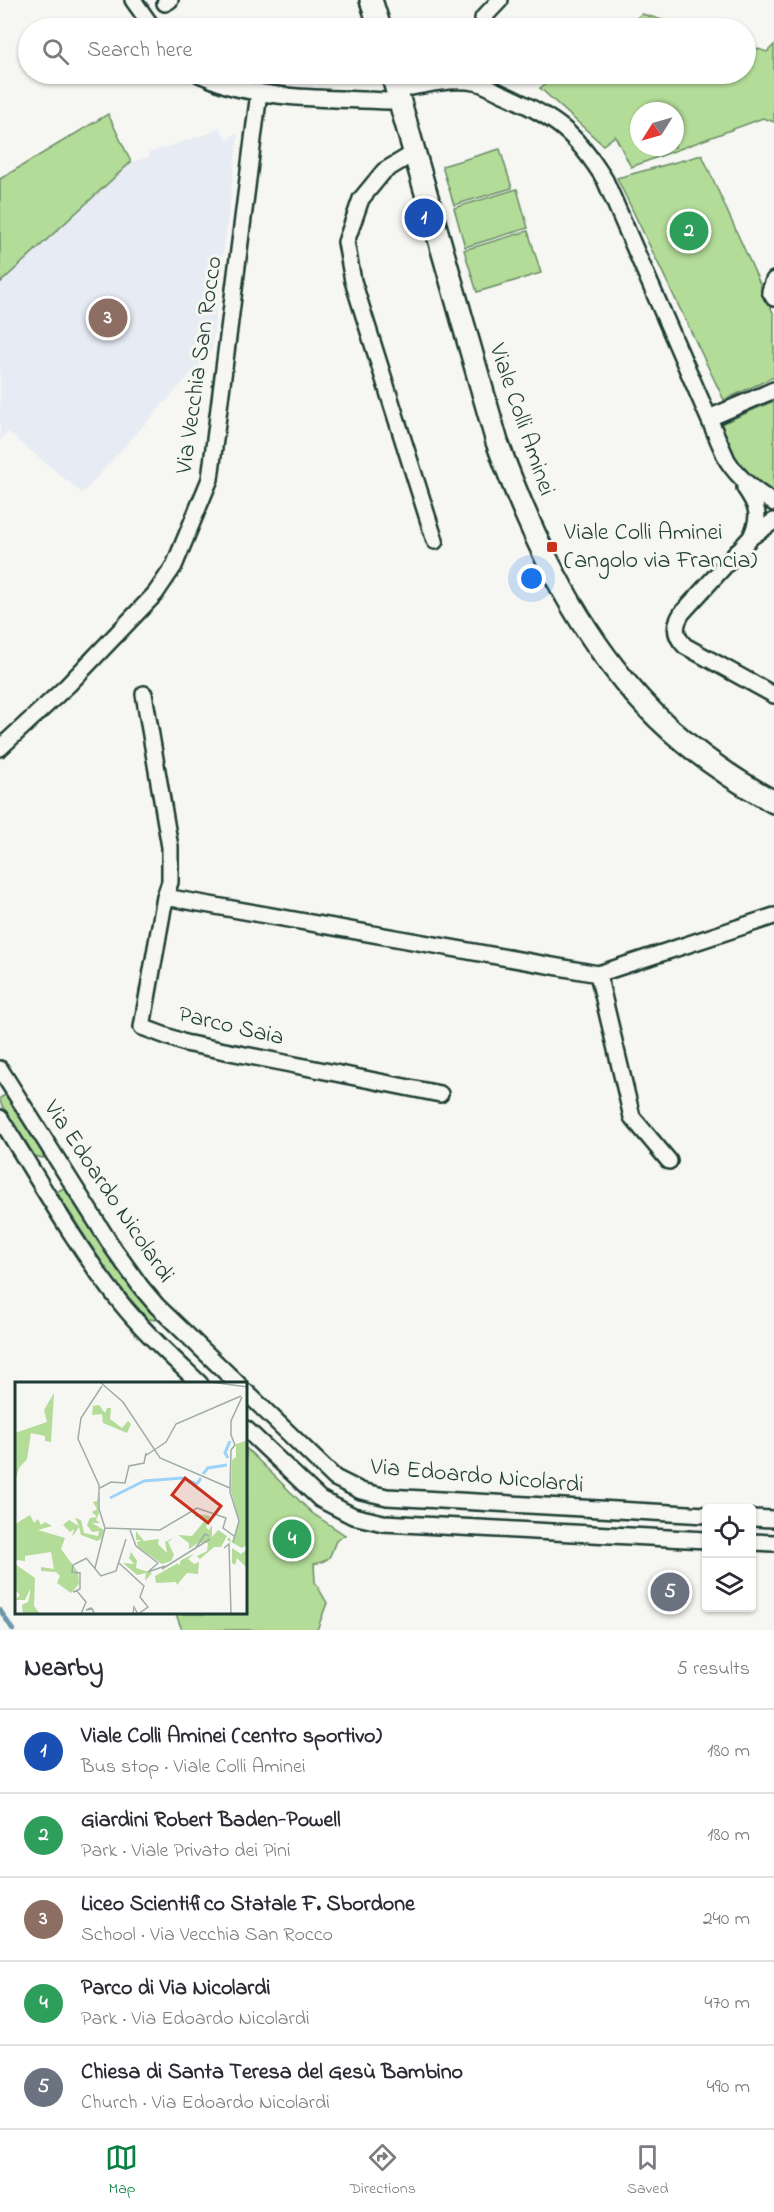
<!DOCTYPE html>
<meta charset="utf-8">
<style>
:root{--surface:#fff;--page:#f2f2f3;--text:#2b2b33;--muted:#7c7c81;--line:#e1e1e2;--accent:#0b8043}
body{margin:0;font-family:"Indie Flower",sans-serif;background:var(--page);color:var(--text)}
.controls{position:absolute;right:18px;bottom:18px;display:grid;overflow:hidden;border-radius:6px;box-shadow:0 2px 4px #0004}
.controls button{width:54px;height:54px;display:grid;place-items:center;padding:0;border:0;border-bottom:2px solid var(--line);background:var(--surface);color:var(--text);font:30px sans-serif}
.compass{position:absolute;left:630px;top:102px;width:54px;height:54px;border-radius:50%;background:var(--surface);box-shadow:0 2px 4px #0004;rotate:233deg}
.you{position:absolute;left:532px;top:579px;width:21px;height:21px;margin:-15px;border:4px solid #fff;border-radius:50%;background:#1a73e8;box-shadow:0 0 0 9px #1a73e833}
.badge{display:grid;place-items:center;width:39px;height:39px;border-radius:50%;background:var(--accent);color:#fff;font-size:20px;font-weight:700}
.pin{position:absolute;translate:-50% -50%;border:3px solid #fff;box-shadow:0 2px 6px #0006}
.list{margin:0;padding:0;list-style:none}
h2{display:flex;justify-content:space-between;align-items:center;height:78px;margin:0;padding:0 24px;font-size:26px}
h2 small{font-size:20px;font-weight:400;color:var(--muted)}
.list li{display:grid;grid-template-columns:39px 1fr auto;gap:18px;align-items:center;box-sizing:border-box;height:84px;padding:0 24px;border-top:2px solid var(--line)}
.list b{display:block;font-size:22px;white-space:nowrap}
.list p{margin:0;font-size:20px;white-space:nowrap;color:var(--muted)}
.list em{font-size:20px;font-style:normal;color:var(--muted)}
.icon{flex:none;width:33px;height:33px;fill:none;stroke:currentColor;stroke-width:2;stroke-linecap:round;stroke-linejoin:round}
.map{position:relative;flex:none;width:774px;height:1630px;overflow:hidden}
.search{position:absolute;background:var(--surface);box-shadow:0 2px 4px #0004;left:18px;right:18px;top:18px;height:66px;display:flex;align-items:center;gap:15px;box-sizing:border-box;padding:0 21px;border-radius:33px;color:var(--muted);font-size:22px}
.sheet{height:498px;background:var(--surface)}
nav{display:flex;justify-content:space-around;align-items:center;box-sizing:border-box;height:84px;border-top:2px solid var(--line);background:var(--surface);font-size:16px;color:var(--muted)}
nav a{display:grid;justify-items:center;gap:3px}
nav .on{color:var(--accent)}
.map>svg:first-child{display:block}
.built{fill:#e7ebf4}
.green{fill:#b3dc98;stroke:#698c66;stroke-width:1.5;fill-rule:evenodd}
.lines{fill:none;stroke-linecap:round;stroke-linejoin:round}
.stream{stroke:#6997ab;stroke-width:4.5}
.minor-casing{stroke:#1f3d34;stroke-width:20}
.secondary-casing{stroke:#1f3d34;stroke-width:26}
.minor{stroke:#f6f6f2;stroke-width:15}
.secondary{stroke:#f6f6f2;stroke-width:21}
.poi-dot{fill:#c8321e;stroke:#f6f6f2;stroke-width:2}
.labels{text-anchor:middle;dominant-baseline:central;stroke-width:6;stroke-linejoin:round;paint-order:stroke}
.street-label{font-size:24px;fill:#1f3d34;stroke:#f6f6f2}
.poi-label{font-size:24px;fill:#1f3d34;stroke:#f6f6f2;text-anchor:start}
.inset-river{fill:none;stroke:#9bd3fb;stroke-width:3}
.inset-road{fill:none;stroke:#a0aca6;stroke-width:1.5}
.view{fill:#c8321e;fill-opacity:0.15;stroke:#c8321e;stroke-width:3}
.inset-edge{fill:none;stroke:#1f3d34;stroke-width:3}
</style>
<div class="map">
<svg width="774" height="1630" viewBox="0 0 774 1630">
<rect width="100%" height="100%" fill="#f6f6f2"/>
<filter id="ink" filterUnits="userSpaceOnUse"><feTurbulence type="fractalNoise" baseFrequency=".0167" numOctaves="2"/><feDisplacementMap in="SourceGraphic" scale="12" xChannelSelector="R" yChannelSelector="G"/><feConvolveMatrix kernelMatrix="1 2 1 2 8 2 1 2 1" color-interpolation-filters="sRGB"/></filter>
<g filter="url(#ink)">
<!-- built -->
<path class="built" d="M219 127 228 141 235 134 238 135 211 352 82 493 8 432 0 441V283L131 162 150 157 148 153 210 133Z"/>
<!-- green -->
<path class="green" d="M642 14 689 28H622Z
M746 45 767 52 774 45V122L763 118 631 167 615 136 603 145 540 88 559 74H746ZM639 111H675V147H639Z
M108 114 131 162 0 283V179Z
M500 149 512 188 454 205 442 166Z
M702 155 774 315V377L724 400 617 178Z
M517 189 528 228 465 247 454 208Z
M528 231 541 273 477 292 464 250Z
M774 401V498L740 467 721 424Z
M5 1095 8 1096 45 1153 43 1158 35 1156 1 1104 0 1098Z
M66 1187 159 1315 156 1320 148 1319 112 1278 59 1196 58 1191Z
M246 1448 312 1513 345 1535 336 1541C329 1556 333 1560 314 1564L315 1582 327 1603 317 1630H182L176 1614H246Z"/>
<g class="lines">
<!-- stream -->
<path class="stream" d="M0 1610 13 1630"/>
<!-- minor casing -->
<g class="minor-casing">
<path id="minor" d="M133 0 153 28
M165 3 170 0
M483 28V18L500 0
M199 74C209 78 219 83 229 86 280 100 336 98 388 101L399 100
M397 90C422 85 449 78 475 82 486 84 495 91 505 95 556 118 576 133 605 180L727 460C739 479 755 491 774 503
M414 153 384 171 361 199 346 242 353 281 435 541
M774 280 770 291 774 298
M709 418 774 390
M745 488C758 507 761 515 751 537
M774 521 751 537 682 613C674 625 674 635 685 646L774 695
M144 694 170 847V882L165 897 598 974 774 916
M0 748 68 685 155 594 174 566 210 479 259 92
M165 897 142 1027 185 1043 440 1094
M598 974 632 1117 669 1161
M0 1069 113 1248 141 1287 157 1306 238 1384
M0 1118C39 1180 75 1245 120 1302 144 1332 173 1358 200 1384
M246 1392 335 1478 361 1491 387 1497 706 1515
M246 1429 320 1499 353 1516 383 1523 706 1540
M752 1518 774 1519
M752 1542 774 1543"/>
</g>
<!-- secondary casing -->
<g class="secondary-casing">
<path id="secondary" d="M371 0 380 28
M392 74 497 442C526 521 562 601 614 668 656 724 713 769 774 802"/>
</g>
<!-- minor -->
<use href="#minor" class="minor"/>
<!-- secondary -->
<use href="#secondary" class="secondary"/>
</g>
</g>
<!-- markers -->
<rect class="poi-dot" x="546" y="541" width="12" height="12" rx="3"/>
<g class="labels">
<!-- street labels -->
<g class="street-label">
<text transform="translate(200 365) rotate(-82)">Via Vecchia San Rocco</text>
<text transform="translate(521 420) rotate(71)">Viale Colli Aminei</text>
<text transform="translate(231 1027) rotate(13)">Parco Saia</text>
<text transform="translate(108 1192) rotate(56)">Via Edoardo Nicolardi</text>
<text transform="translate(477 1477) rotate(5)">Via Edoardo Nicolardi</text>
</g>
<!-- poi labels -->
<g class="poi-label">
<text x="564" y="533">Viale Colli Aminei<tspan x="564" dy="28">(angolo via Francia)</tspan></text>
</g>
</g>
<!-- overview -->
<g transform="translate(15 1382)">
<rect width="232" height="232" fill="#f6f6f2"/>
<path d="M39 11 36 60 30 59V54L16 51 12 77 4 86 0 100V51L32 40 29 28ZM84 23 90 31 92 26H96L95 37 107 46 113 39 116 42 112 51 88 41 87 32 77 33 78 24ZM232 53V163L227 166 212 158 214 155 217 161 224 139 216 109 217 78 221 75V62L230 59ZM83 110 84 131 81 138 85 141H77L89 148 86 157 82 159 66 153 64 145 57 155 59 147 55 150 48 143 54 138 64 144 60 136 66 138 69 151 83 154 84 149 77 150 72 143 75 136 82 135 77 130 82 127 78 120 82 119ZM183 132 195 134 191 145 194 148 197 143V155L203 148 212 154 206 165H199L185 177 182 174 192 169 193 161H183L174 167V161L163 153 177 154 191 137 179 134ZM15 133 19 141 23 137 26 143 30 140 37 144 23 148 50 156 46 167 63 190 64 202 56 211 42 201 45 194 41 190 26 189V185L39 187 36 170 10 174V179L0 178V142ZM121 149 129 159 144 157 143 162 152 171 150 160 158 156 153 160 159 173 156 179 147 182 123 165 122 160 127 158H121ZM217 166 226 172 232 167 231 185 222 176 220 183 217 181ZM116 170 122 179 121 186 137 191 130 199 131 191 122 193 108 181 119 182 114 176ZM179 172 173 177 179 182 184 180 183 192 172 191 162 203 161 200 141 201 140 194 163 181 164 184 166 178ZM0 182 20 196 19 224 25 232H8L7 223 13 220 15 212V207L10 218H0L5 213 0 208Z" fill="#b3dc98"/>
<path class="inset-river" d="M213 76 210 71 215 59M188 92 193 86 212 83M95 116 129 99 167 96 182 102 186 96"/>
<path class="inset-road" d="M85 0 108 20 145 76 215 106M195 0 233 5M87 4 66 36 63 57 84 103V127L90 146M130 74 151 60 161 42 226 14M85 106 96 100 110 101 114 84 129 81 131 71M90 146 145 148 182 126 211 136 208 146 219 154M115 148 121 164 143 181 133 190 150 184M218 160 224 139 215 110 216 68 220 63 216 53V39L227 15M209 166 214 162 216 232M180 167 190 152 194 154M72 177 86 194 101 189 111 157M104 181 129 204 125 215 133 225 123 232 119 225 118 232M80 186 90 146M147 187 195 157M77 227 71 228 76 226 78 228 79 232M66 232 71 220 62 209 58 210 65 207V191L57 190 58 183 72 176"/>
<path class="view" d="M170 96 206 124 193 141 157 113Z"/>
<rect width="232" height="232" class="inset-edge"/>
</g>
</svg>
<div class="controls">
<button><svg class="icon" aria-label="locate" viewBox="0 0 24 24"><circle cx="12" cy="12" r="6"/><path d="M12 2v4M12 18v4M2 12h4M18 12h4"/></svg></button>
<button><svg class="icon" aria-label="layers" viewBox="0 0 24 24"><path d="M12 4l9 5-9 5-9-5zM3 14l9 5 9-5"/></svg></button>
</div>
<svg class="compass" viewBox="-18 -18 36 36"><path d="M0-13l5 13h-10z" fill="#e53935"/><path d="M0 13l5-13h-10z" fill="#7c7c81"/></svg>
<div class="you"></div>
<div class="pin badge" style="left:424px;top:218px;background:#1a4fb4">1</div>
<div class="pin badge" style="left:689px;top:231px;background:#2e9e5b">2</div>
<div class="pin badge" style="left:108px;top:318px;background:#8d6e63">3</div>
<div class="pin badge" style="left:292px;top:1539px;background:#2e9e5b">4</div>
<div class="pin badge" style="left:670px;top:1592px;background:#6b7280">5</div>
<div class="search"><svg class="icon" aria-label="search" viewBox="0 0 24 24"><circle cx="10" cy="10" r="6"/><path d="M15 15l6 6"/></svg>Search here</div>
</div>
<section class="sheet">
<h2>Nearby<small>5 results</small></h2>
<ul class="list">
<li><span class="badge" style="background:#1a4fb4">1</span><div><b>Viale Colli Aminei (centro sportivo)</b><p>Bus stop · Viale Colli Aminei</p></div><em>180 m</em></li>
<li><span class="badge" style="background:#2e9e5b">2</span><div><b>Giardini Robert Baden-Powell</b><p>Park · Viale Privato dei Pini</p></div><em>180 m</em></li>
<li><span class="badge" style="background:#8d6e63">3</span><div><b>Liceo Scientifico Statale F. Sbordone</b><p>School · Via Vecchia San Rocco</p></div><em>240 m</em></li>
<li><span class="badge" style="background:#2e9e5b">4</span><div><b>Parco di Via Nicolardi</b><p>Park · Via Edoardo Nicolardi</p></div><em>470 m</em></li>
<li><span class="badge" style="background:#6b7280">5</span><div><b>Chiesa di Santa Teresa del Gesù Bambino</b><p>Church · Via Edoardo Nicolardi</p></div><em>490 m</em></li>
</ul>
</section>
<nav>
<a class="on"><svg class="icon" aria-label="map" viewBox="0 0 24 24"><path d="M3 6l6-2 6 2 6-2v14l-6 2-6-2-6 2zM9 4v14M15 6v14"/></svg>Map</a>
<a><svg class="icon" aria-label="directions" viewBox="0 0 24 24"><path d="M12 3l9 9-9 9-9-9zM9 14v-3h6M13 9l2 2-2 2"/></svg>Directions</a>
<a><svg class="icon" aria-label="saved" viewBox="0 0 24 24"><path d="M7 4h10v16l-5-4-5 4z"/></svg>Saved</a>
</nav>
